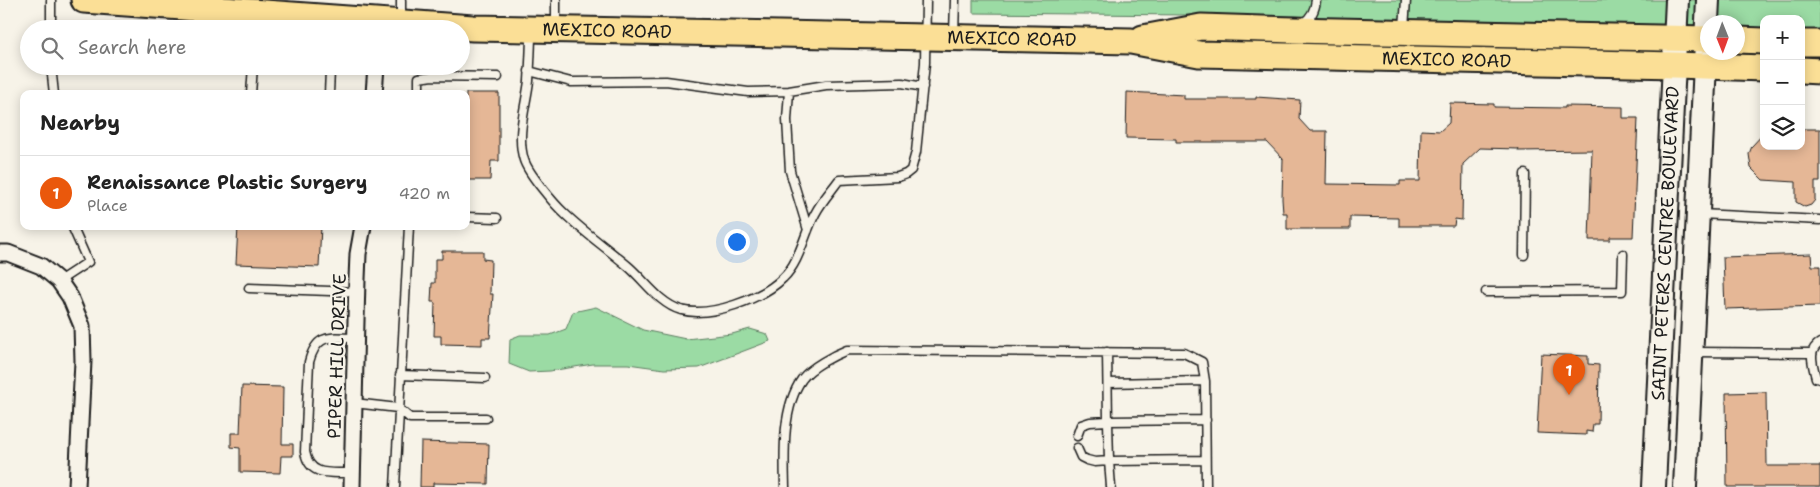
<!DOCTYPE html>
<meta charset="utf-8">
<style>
:root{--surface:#fff;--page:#f6f6f6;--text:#222;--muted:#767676;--line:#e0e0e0;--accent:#ea580c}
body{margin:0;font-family:"Shantell Sans",sans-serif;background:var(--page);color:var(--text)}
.controls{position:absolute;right:15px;top:15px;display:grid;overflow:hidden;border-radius:10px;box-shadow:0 2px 12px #0003}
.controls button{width:45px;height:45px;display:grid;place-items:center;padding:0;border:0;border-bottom:1px solid var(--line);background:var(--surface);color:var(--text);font:25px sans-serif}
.compass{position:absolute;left:1700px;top:15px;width:45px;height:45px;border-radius:50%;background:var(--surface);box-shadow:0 2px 12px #0003;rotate:179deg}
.you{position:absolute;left:736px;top:241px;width:18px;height:18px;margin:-12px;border:4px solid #fff;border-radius:50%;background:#1a73e8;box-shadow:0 0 0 8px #1a73e833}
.badge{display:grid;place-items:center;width:32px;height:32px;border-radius:50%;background:var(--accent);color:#fff;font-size:16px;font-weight:700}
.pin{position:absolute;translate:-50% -41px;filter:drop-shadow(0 1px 2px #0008)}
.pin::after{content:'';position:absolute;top:26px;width:18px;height:15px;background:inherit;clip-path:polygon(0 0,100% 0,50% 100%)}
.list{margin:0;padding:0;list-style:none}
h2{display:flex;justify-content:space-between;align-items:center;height:65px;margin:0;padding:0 20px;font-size:21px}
h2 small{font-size:16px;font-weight:400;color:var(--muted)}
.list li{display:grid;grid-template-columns:32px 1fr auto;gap:15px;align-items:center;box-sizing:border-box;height:75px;padding:0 20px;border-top:1px solid var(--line)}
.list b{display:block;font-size:19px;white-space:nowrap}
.list p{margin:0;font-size:16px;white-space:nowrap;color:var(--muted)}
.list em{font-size:16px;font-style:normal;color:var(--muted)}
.icon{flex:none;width:28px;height:28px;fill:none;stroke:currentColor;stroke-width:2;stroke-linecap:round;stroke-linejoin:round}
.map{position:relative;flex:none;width:1820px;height:487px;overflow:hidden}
.search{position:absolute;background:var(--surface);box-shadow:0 2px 12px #0003;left:20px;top:20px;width:450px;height:55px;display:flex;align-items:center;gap:12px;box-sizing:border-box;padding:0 18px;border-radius:28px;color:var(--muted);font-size:19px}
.panel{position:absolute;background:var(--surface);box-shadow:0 2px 12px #0003;left:20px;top:90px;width:450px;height:140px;border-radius:10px}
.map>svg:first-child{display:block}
.green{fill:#9bdba4;stroke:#5c7c60}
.building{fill:#e5b796;stroke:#1c1c1c}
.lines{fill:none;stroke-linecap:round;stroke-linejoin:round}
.lane-casing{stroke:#1c1c1c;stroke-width:11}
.street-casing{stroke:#1c1c1c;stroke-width:19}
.secondary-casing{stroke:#1c1c1c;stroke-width:26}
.primary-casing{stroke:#1c1c1c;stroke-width:29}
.lane{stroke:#f7f3e8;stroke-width:8}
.street{stroke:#f7f3e8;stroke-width:15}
.secondary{stroke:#f7f3e8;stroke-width:22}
.primary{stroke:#fbdf96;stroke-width:25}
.labels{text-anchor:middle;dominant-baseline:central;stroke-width:4.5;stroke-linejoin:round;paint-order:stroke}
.street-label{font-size:18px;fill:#1c1c1c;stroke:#f7f3e8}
</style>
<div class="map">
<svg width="1820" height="487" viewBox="0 0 1820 487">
<rect width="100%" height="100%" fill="#f7f3e8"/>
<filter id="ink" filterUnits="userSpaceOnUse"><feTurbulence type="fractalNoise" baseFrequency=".02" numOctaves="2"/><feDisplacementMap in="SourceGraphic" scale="10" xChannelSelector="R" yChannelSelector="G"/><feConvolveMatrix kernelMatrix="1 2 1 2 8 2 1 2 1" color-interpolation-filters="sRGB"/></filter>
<g filter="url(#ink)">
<!-- green -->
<path class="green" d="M973 0H1820V36L1801 35V19H1764V33L1738 32V22H1708L1707 31 1343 20 1295 16 973 13Z
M596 307 643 330 686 339 732 334 750 329 767 334 770 341 699 368 664 369 628 364H593L550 371 529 372 509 364 510 339 520 335H550L566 329 573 312Z"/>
<!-- building -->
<path class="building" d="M1127 92 1184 95V99H1256V97L1300 100 1299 119 1310 131H1327L1326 184 1400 185V181H1420L1421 130 1440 131 1449 123 1450 103 1494 104V107L1565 108V106L1623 107V118H1638L1633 237H1610V240H1589L1592 150 1518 151 1519 149 1480 148 1463 164 1462 220 1455 219 1454 226H1399V218L1350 217V229H1287V213H1283L1282 199 1283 159 1267 142H1176V139L1126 138Z
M466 93H499V161H491L490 180H466Z
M1804 129H1820V182H1815V200L1811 205 1805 207 1796 202V182L1763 180 1751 168 1749 154 1752 146 1764 133V146H1801V136Z
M238 226H321L319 267 236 264Z
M442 251H483V259L491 260 490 294H493L490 338H482V345L441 344V336H434L435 302H431L432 283H435V259H442Z
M1811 254 1812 266H1820V306L1725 309 1723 257Z
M1541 354 1588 356V364L1599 365 1598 424H1593L1592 432 1586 431V435L1537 433Z
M242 386 283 387 282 444H293V456H281L280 473 240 472V448L231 447V433H240Z
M1766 392 1767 466H1820V487H1727L1726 393Z
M421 442 489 444 488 484 433 483V487H420Z"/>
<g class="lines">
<!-- lane casing -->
<g class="lane-casing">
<path id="lane" d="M51 0V29
M401 18V0
M1303 23C1311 18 1315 10 1316 0
M556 25V0
M1404 28 1406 0
M531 31C531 48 530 64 529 81 526 106 516 135 524 160 528 173 554 204 565 214 585 233 608 249 629 267 646 282 660 304 681 310 710 318 762 299 783 278 800 262 804 234 815 214 821 202 831 191 839 180L898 177 906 174 911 170 916 152 925 63 926 0
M954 35 955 0
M51 66 54 94
M328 66 330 70 329 94
M529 71 571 82 666 81 748 92 789 91 826 85 902 83 923 87
M789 91 787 120 790 171 808 230
M251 94 253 66
M419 94V78L432 76 498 77
M1700 214 1820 220
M466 217 497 218
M1524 255 1525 174
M59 281 88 262 72 226
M249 288 357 292
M1486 292 1622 291 1623 254
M1820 343C1807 350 1813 365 1816 378L1820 379
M1107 352 1108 421 1206 420
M1693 352 1811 353
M400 375 485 378
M1108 383 1205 381
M354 403 398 408 410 418H486
M1077 436 1081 425 1090 422 1108 421 1109 461 1095 462 1087 460 1081 457 1077 448
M353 473C331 472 310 478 305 452L309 362C317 332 330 338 356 338
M395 487 409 226
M785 487C784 454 782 407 802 379 811 367 834 355 847 350L1184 353 1202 362 1205 381 1206 487
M1111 487 1109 461 1205 460"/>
</g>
<!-- street casing -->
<g class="street-casing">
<path id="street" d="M374 94 376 66
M0 253H8L41 266 59 281 70 297 82 326 83 361 77 487
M352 487 357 279 358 254 363 226"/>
</g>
<!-- secondary casing -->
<g class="secondary-casing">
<g id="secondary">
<path id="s1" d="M1654 487 1677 0"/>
<path d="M1685 487 1708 0"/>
</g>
</g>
<!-- primary casing -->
<g class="primary-casing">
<g id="primary">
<path id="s2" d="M84 0 473 28 1131 41 1199 54 1675 65 1764 68"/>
<path d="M1143 38 1201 27 1292 30 1708 39"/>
<path d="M1738 40 1764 41"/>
<path d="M1801 43H1820"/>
<path d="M1801 70 1820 71"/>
</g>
</g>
<!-- lane -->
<use href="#lane" class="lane"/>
<!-- street -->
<use href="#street" class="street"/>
<!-- secondary -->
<use href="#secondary" class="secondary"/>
<!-- primary -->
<use href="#primary" class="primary"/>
</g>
</g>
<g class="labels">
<!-- street labels -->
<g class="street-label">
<text stroke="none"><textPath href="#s2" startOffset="524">MEXICO ROAD</textPath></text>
<text stroke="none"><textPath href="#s2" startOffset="929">MEXICO ROAD</textPath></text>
<text stroke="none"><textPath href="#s2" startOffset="1365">MEXICO ROAD</textPath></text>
<text stroke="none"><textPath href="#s1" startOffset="244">SAINT PETERS CENTRE BOULEVARD</textPath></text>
<text transform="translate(337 356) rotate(-88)">PIPER HILL DRIVE</text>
</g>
</g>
</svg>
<div class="controls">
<button>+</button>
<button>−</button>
<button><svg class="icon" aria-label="layers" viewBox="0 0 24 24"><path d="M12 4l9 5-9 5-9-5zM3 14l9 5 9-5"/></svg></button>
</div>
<svg class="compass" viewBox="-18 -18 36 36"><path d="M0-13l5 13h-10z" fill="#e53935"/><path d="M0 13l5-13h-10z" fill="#767676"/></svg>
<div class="you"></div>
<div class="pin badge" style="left:1569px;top:395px">1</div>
<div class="search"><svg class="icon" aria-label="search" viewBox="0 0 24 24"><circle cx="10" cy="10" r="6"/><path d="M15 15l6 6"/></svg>Search here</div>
<section class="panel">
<h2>Nearby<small></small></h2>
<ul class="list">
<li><span class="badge">1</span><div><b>Renaissance Plastic Surgery</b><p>Place</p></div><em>420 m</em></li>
</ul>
</section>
</div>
